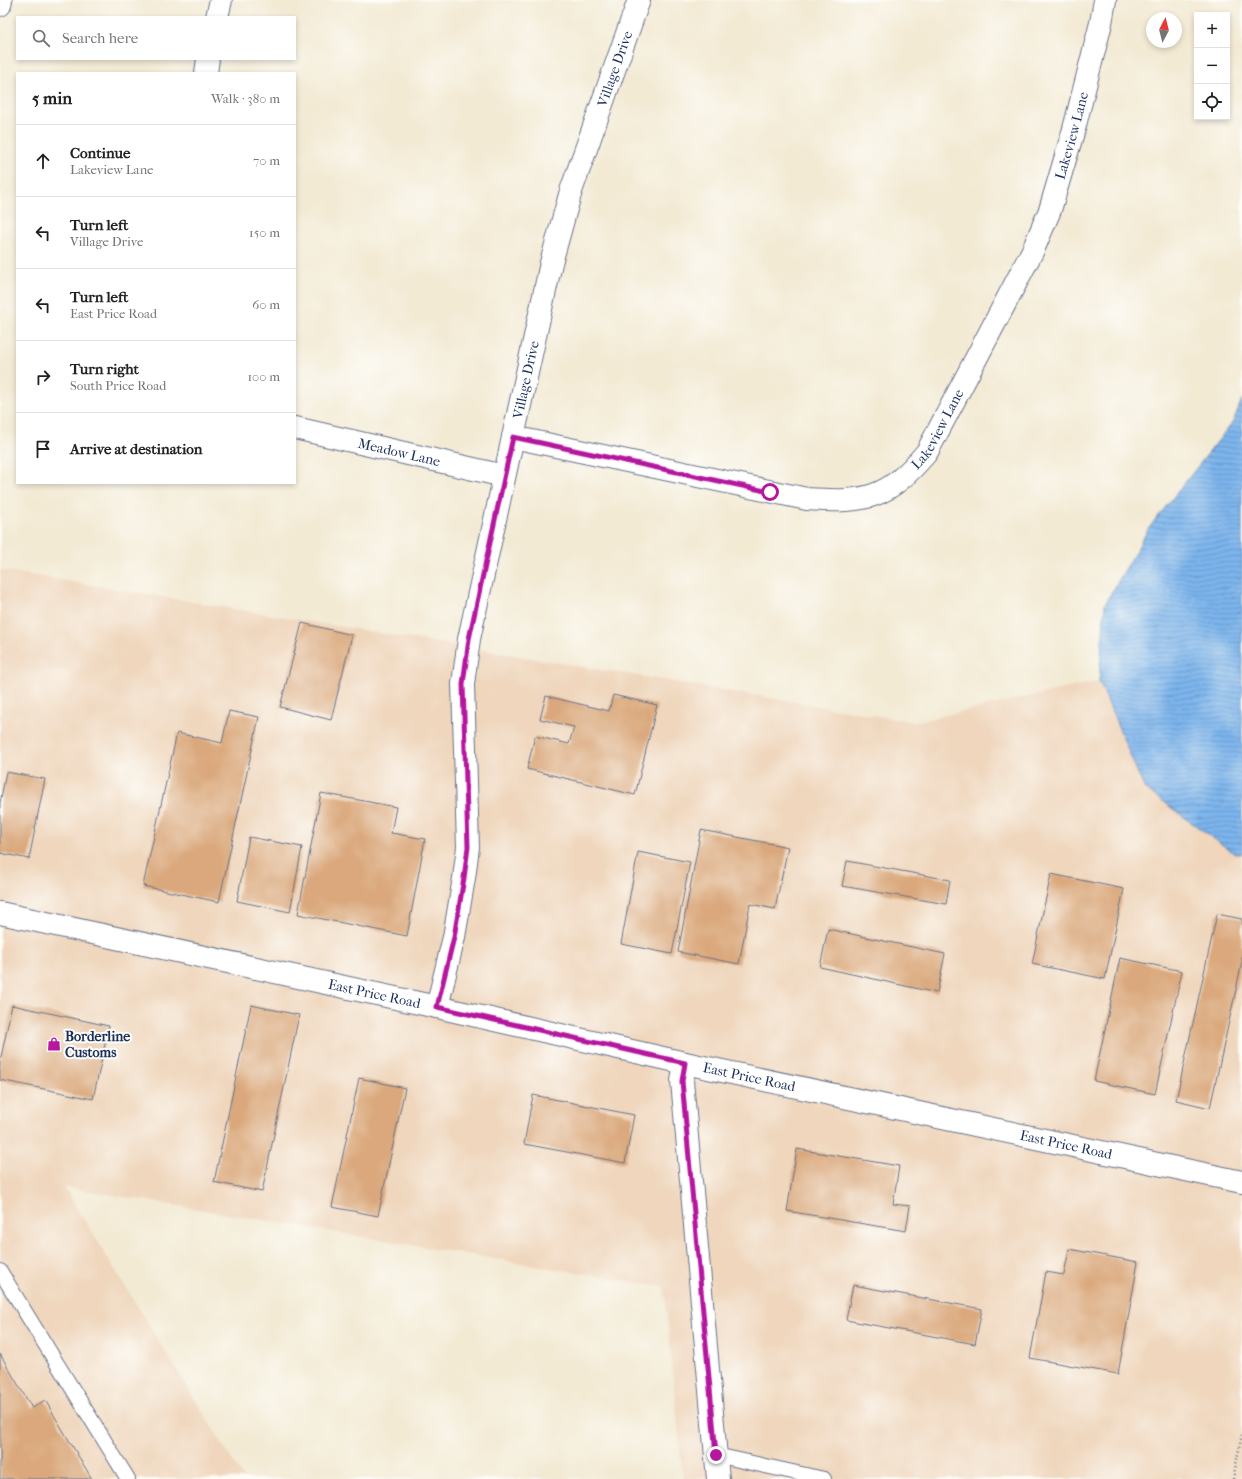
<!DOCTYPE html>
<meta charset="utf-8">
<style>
:root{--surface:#fff;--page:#f6f6f6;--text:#202124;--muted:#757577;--line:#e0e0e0}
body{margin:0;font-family:"IM FELL French Canon",serif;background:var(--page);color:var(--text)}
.controls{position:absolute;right:12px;top:12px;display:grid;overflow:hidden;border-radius:0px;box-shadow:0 2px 6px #0003}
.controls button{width:36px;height:36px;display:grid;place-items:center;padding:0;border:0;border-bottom:1px solid var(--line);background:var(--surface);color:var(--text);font:20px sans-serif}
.compass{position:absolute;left:1146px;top:12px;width:36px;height:36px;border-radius:50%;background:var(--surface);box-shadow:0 2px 6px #0003;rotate:7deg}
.stop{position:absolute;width:12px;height:12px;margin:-9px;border:3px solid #b5179e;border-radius:50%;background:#fff}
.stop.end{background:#b5179e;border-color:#fff;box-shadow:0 1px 4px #0008}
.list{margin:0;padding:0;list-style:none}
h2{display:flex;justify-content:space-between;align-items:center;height:52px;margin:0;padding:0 16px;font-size:17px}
h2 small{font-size:13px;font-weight:400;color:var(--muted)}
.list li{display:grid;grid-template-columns:26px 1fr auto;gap:12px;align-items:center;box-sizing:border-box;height:72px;padding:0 16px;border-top:1px solid var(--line)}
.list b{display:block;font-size:15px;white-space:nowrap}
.list p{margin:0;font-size:13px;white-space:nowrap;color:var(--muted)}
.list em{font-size:13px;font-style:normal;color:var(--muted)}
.icon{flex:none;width:22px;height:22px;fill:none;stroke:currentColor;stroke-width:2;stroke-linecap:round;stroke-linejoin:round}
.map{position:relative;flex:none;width:1242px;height:1479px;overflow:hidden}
.search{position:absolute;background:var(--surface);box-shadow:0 2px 6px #0003;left:16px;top:16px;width:280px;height:44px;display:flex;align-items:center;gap:10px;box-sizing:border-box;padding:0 14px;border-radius:0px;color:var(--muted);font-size:15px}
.panel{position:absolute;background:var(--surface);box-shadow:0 2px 6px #0003;left:16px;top:72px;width:280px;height:412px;border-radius:0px}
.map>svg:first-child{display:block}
.built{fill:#efd6bc}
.water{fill:url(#water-rules);stroke:#4c72a6}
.building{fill:#daa87b}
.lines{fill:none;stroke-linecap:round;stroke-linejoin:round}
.service-casing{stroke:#677087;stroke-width:16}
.minor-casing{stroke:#677087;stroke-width:24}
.secondary-casing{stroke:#677087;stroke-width:24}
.path{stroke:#677087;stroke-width:2.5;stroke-dasharray:1 3;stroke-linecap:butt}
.service{stroke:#fff;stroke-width:14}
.minor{stroke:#fff;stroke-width:22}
.secondary{stroke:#fff;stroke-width:22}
.route{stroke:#b5179e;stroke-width:5}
.labels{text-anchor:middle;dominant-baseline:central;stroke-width:4;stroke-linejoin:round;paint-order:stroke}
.street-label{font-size:14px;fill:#1b2f5e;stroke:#fdfcf7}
.poi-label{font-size:14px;font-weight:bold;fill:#1b2f5e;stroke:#fdfcf7;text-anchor:start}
</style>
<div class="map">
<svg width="1242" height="1479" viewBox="0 0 1242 1479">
<defs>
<pattern id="water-rules" width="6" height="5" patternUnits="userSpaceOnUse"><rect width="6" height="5" fill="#7db5ed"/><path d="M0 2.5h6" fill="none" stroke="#6694c3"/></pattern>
</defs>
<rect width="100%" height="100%" fill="#fdfcf7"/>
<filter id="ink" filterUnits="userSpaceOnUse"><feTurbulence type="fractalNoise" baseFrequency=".025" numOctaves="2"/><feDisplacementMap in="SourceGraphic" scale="8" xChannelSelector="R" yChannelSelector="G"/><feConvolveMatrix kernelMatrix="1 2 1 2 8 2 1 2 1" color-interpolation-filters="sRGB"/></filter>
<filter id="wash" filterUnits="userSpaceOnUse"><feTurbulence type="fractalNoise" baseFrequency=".012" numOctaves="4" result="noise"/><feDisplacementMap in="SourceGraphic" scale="16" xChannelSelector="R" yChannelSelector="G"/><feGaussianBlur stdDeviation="0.9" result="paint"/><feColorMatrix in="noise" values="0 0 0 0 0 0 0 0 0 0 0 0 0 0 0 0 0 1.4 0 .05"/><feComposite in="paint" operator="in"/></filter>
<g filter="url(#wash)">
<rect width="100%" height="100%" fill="#f3ead4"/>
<!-- built -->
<path class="built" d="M0 570 915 722 1099 681 1144 788 1235 854H1242V1479H683L664 1287 64 1187 244 1479H0Z"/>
<!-- water -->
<path class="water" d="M1242 399V854H1235L1144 788 1099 681 1105 604 1149 528 1233 422Z"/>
<g id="blocks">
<!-- building -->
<path class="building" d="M302 623 352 635 331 720 280 707Z
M613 695 657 705 635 795 527 769 535 736 569 744 574 727 540 719 546 696 609 711Z
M229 711 259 717 219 902 143 886 177 733 222 743Z
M6 772 45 779 29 859 0 853V803Z
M321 793 396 807 391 833 425 839 407 936 298 914Z
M701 830 788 847 775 909 750 904 739 964 678 952Z
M249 837 302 847 290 912 237 901Z
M638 852 690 862 672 954 621 944Z
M847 861 950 880 946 904 842 886Z
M1051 874 1124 889 1105 979 1032 964Z
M1217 914 1242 919V962L1210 1108 1176 1100Z
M828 929 945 954 937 993 820 967Z
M1120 958 1182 971 1155 1094 1094 1081Z
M12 1005 109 1026 93 1099 0 1080V1062Z
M251 1005 299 1015 262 1192 214 1182Z
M359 1078 405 1088 378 1216 332 1207Z
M533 1095 634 1115 625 1163 524 1144Z
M797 1149 899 1166 893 1204 910 1206 906 1231 787 1211Z
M1069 1249 1138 1262 1118 1374 1030 1358 1046 1272 1064 1275Z
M853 1285 982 1309 975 1344 846 1320Z
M0 1354 32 1408 45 1400 92 1479H0Z"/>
</g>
</g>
<g filter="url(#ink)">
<use href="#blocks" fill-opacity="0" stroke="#677087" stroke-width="1"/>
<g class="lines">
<!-- service casing -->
<g class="service-casing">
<path id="service" d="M0 1271 128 1479
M716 1455 824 1479"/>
</g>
<!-- minor casing -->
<g class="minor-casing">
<g id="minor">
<path d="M0 5 1 0"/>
<path d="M217 17 221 0"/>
<path d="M206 73 208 59"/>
<path id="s1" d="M295 428 504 476"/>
<path id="s2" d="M513 437 807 499C867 503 887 499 927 452L1033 250 1050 210 1074 129 1101 23 1105 0"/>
<path id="s3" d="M437 1007 454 937 464 878 468 847 463 684 469 639 551 263 571 191 639 0"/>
<path d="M685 1063 682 1081 718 1479"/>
</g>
</g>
<!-- secondary casing -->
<g class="secondary-casing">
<g id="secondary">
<path id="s4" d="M0 913 437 1007 685 1063 1242 1182"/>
</g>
</g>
<!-- path -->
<path class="path" d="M1233 1479 1242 1434"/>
<!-- service -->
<use href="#service" class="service"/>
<!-- minor -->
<use href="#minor" class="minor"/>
<!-- secondary -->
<use href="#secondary" class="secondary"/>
</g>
</g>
<g class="lines" filter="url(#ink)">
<!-- route -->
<path class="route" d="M716 1455 682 1081 685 1063 437 1007 454 937 464 878 468 847 463 684 469 639 513 437 770 492"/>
</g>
<!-- icons -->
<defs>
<g id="shop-bare" transform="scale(1.08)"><path d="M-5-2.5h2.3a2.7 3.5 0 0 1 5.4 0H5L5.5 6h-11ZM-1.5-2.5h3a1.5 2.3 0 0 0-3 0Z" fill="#b5179e" stroke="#fdfcf7" stroke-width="2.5" paint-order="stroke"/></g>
</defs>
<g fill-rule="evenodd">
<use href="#shop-bare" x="54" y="1044"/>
</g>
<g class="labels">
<!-- street labels -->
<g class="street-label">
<text stroke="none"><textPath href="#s3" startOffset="961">Village Drive</textPath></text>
<text stroke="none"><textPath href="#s2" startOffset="786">Lakeview Lane</textPath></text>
<text stroke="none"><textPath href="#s3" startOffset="637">Village Drive</textPath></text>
<text stroke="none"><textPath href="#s2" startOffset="462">Lakeview Lane</textPath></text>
<text stroke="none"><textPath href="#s1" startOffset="107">Meadow Lane</textPath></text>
<text stroke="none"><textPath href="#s4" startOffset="383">East Price Road</textPath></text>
<text stroke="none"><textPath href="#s4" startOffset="767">East Price Road</textPath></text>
<text stroke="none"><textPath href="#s4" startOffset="1091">East Price Road</textPath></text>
</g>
<!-- poi labels -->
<g class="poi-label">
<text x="65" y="1036">Borderline<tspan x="65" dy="16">Customs</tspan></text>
</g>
</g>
</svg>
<div class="controls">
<button>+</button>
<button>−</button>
<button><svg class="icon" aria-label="locate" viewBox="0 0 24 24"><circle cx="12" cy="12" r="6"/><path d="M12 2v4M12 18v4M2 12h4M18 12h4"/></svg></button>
</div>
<svg class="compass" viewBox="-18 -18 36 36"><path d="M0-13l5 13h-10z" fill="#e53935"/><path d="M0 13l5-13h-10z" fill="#757577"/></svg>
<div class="stop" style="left:770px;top:492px"></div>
<div class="stop end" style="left:716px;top:1455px"></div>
<div class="search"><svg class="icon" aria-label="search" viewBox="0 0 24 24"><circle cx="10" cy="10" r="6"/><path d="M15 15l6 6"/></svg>Search here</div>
<section class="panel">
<h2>5 min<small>Walk · 380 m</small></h2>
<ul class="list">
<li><svg class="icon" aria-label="ahead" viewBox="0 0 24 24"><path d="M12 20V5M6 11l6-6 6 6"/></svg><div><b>Continue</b><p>Lakeview Lane</p></div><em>70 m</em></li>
<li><svg class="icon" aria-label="left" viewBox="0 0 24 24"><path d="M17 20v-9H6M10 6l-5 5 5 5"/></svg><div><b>Turn left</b><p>Village Drive</p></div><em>150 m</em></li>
<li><svg class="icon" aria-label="left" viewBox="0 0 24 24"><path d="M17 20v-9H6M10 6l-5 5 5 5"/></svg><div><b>Turn left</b><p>East Price Road</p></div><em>60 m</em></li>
<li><svg class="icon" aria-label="right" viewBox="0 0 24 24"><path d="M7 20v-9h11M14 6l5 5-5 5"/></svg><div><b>Turn right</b><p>South Price Road</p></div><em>100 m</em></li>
<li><svg class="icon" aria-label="arrive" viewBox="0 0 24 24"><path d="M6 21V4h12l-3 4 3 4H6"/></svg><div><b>Arrive at destination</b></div></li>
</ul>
</section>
</div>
